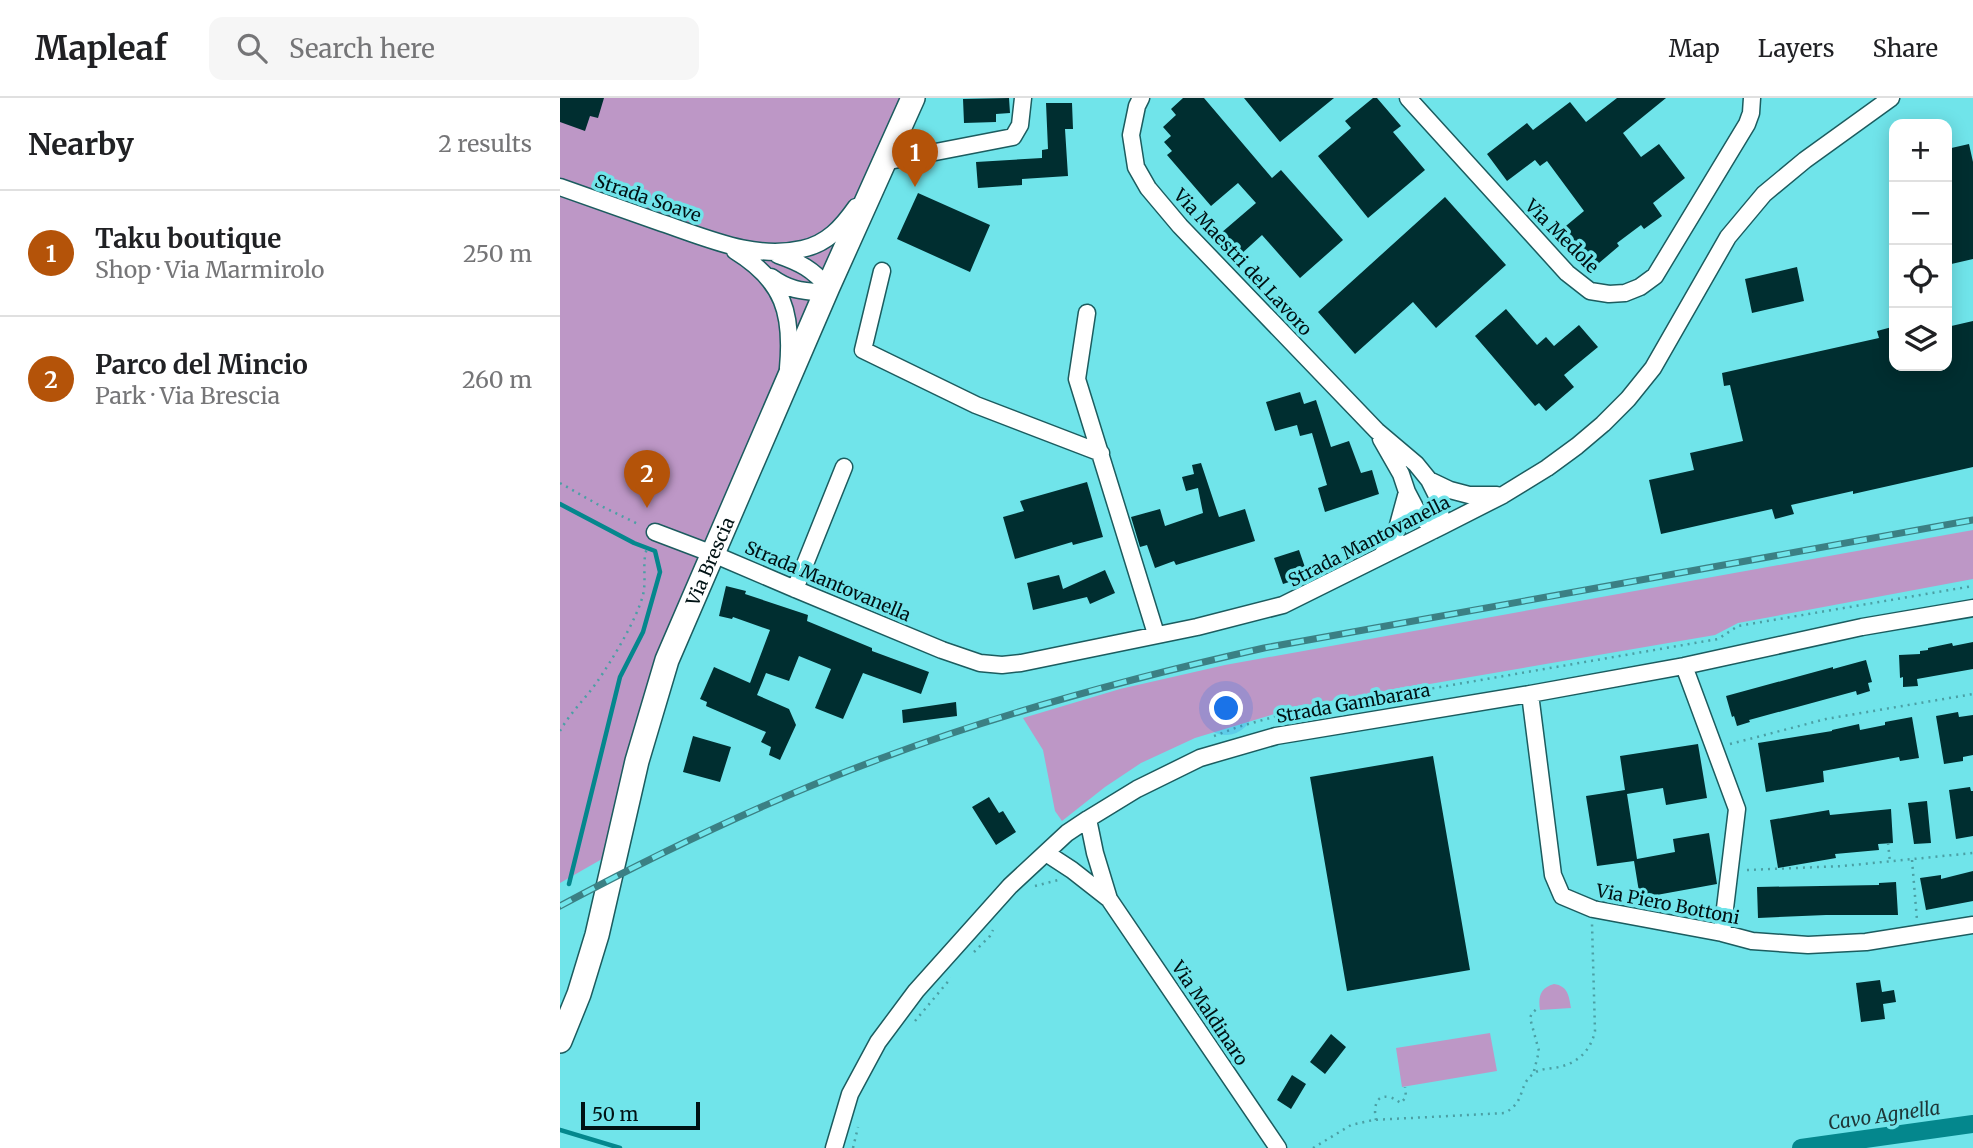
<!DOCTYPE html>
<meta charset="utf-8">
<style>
:root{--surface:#fff;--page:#f6f6f6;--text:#202124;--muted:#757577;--line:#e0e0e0;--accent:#b45309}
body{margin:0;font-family:Merriweather,serif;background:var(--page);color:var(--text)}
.controls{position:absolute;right:21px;top:21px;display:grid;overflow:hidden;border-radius:14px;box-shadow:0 4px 18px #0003}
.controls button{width:63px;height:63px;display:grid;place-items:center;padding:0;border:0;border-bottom:2px solid var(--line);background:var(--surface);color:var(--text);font:35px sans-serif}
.scale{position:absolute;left:21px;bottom:18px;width:119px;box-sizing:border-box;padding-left:7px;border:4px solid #001214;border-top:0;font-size:19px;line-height:24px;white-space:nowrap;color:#001214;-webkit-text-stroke:5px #70e4ea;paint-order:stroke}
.you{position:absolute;left:667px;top:611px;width:24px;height:24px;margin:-18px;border:5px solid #fff;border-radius:50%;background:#1a73e8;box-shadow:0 0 0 10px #1a73e833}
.badge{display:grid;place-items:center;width:46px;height:46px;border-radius:50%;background:var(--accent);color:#fff;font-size:23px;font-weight:700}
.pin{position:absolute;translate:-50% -58px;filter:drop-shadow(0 2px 4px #0008)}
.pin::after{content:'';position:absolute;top:37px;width:24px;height:21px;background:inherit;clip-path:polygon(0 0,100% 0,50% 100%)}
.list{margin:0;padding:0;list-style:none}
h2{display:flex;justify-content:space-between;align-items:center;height:91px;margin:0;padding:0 28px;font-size:30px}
h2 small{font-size:23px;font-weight:400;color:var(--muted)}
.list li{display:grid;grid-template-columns:46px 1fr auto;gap:21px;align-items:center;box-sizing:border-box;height:126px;padding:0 28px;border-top:2px solid var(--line)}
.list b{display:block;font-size:26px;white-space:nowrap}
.list p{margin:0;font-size:23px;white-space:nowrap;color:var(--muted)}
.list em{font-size:23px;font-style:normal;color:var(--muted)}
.icon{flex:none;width:38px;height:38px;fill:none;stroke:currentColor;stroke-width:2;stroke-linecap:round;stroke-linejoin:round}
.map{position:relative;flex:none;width:1413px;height:1050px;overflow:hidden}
header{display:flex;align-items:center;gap:42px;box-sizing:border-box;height:98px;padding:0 35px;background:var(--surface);border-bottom:2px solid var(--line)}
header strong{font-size:33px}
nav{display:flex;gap:38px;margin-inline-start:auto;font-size:24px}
.search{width:490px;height:63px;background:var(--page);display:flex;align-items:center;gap:18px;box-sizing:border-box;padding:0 24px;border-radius:14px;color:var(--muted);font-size:26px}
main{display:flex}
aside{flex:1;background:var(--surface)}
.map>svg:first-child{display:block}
.green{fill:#bd97c6}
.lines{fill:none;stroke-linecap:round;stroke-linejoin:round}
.stream{stroke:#04878d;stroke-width:4.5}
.canal{stroke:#04878d;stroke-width:18}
.building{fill:#002e30}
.street-casing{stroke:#1c5c5f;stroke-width:19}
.secondary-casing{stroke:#1c5c5f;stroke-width:26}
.path{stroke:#4b9fa4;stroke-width:2.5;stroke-dasharray:2 5;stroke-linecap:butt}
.street{stroke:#fff;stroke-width:16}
.secondary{stroke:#fff;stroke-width:23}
.rail-casing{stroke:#3b8084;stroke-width:7}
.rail{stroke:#70e4ea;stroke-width:4.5;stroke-dasharray:13;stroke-linecap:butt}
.labels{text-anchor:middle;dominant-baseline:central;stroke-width:7;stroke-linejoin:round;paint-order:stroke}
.street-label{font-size:18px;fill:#001214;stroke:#70e4ea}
.water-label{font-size:19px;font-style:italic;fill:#1e3637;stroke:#70e4ea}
</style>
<header>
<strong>Mapleaf</strong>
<div class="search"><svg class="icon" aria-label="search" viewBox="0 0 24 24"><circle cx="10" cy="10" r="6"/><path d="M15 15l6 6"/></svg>Search here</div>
<nav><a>Map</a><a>Layers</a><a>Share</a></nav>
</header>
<main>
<aside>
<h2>Nearby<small>2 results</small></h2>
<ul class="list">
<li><span class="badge">1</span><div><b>Taku boutique</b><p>Shop · Via Marmirolo</p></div><em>250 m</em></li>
<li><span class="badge">2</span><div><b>Parco del Mincio</b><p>Park · Via Brescia</p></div><em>260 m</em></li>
</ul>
</aside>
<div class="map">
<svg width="1413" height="1050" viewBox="0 0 1413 1050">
<rect width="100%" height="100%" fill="#70e4ea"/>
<!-- green -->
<path class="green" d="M0 0H352L124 522 56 753 0 785Z
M1413 432V481L1178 525 1155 537 741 608 635 640 581 665 545 689 502 723 495 713 483 652 463 620 560 591 665 567Z
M994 886C1008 888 1009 898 1011 910L980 912C978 899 980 890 994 886Z
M930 935 937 973 842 989 836 950Z"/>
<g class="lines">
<!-- stream -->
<path class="stream" d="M0 406 74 445 95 453 100 474 83 534 60 579 9 786
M0 1032 60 1050"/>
<!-- canal -->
<path class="canal" d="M1241 1050 1413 1026"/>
</g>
<!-- building -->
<path class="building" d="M0 0H44L38 20 30 18 25 33 0 24Z
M449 0 450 15 436 16V24L404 25 403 1Z
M623 0H644L712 80 721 72 783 142 740 180 702 137 680 157 661 135 696 105 678 85 651 108 607 57 612 53 604 44 611 38 603 29 616 17 611 11Z
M684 0H774L720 44Z
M813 0H817L841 28 833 34 865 72 808 120 758 58 791 30 785 23Z
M1057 0H1106L1063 35 1081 59 1099 46 1125 80 1093 105 1102 118 1084 131 1081 127 1057 145 1059 148 1032 171 1001 132 1024 113 987 63 980 68 975 62 947 83 927 56 967 25 973 32 1010 4 1026 24Z
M486 5H512L513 31H505L508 78 462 81V87L418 90 416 64 482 60V52L488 51Z
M1409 46 1413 64V161L1387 167V51Z
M358 95 430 127 410 174 337 141Z
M885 99 946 167 876 230 853 204 795 256 758 214Z
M1237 169 1244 203 1192 215 1185 181Z
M946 211 977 247 986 239 994 248 1019 227 1038 249 1004 277 1014 289 986 313 979 305 975 308 915 238Z
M1413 223V369L1293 396V393L1231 407 1234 416 1215 421 1212 411 1101 436 1089 382 1134 372 1130 355 1183 343 1170 287 1164 288 1162 275 1319 240 1317 233 1332 229 1334 239V268H1387V229Z
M740 294 744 306 756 302 771 349 789 343 801 375 812 372 819 396 765 414 758 390 767 387 752 335 740 338 737 327 715 333 706 304Z
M641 365 659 419 685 411 695 443 616 467 614 463 595 470 587 447 580 449 571 419 600 411 605 428 643 415 638 390 626 393 622 379 634 376 632 367Z
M527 384 543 439 513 447 512 444 455 461 443 419 464 413 460 403Z
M739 452 748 478 723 486 714 460Z
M545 472 555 495 530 506 527 499 473 512 467 485 499 477 503 491Z
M166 488 186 493 185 496 248 517 247 523 312 550V553L369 574 361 596 303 575 283 621 255 610 271 571 239 558 229 583 206 575 197 597 229 611 236 627 220 662 209 657 211 649 201 644 206 634 146 608 147 604 140 601 154 569 190 585 210 532 173 519 172 521 159 518Z
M1413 544V571L1357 581 1358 588 1343 589V579L1340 580 1339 557 1360 556V553L1368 552V550L1392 545 1393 548Z
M1306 562 1312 584 1308 585 1310 593 1297 597 1296 593 1189 622 1190 624 1177 628 1174 618 1172 619 1166 598 1273 569V571Z
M396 604 397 618 343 625 342 612Z
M1398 614 1399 619 1413 617V657L1403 659V663L1384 666 1376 618Z
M1352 619 1359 660 1340 663 1339 659 1263 673 1264 684 1206 694 1198 645 1272 633V632L1299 626 1300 632 1325 627V624Z
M133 638 171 649 160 684 123 674Z
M1138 646 1147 700 1106 707 1103 690 1067 696 1077 761 1115 754 1113 741 1149 735 1157 786 1080 800 1074 763 1037 768 1026 698 1065 692 1060 658Z
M873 658 910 872 787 893 750 679Z
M1410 689 1411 693H1413V738L1396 741 1389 692Z
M429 699 439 715 443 713 456 734 436 747 412 709Z
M1367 703 1371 745 1354 746 1348 705Z
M1331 711 1333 745 1318 746 1319 752 1275 756 1276 760 1218 770 1210 722 1269 712 1270 717Z
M1413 773V803L1366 812 1360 780 1381 777V781Z
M1336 784 1338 817H1266L1198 820 1197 789 1319 787V785Z
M1320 882 1322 894 1334 892 1336 904 1323 906 1325 921 1301 924 1296 885Z
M771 936 786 949 765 976 750 964Z
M732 977 746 986 731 1011 717 1002Z"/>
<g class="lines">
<!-- street casing -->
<g class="street-casing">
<path id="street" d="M581 0 577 8 571 37 576 69 588 90 620 128 817 333 856 366 869 382 890 392 909 397H937
M848 0 1007 175 1030 193 1049 196 1065 195 1080 189 1095 178 1187 26 1191 15 1192 0
M324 64 453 39 460 27 463 0
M0 89C34 101 68 113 102 125 147 140 194 162 242 151 267 146 282 129 296 109
M175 153C224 183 233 216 228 270
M218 157C241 165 252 171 268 189
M322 173 303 252 416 307 541 355
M211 179C230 193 243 193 266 195
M527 215 517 281 596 536
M821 341 841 376 847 394 835 438 822 457
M869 382 878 400 882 428
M847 394 858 415 874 432
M95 434 153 456 235 491 382 552 420 565 442 567 461 565 637 529 723 507 882 428 943 397 987 370 1017 348 1043 326 1068 301 1093 270 1168 139 1204 96 1245 62 1331 0
M235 491 284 369
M1124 568 1177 711 1162 835
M970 596 993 777 1002 798 1033 811 1162 835 1192 843 1248 847 1306 844 1413 827
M528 721 535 755 549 801
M486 755 512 772 549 801 718 1050
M274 1050 290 996 318 944 356 893 450 788 507 735 528 721 577 691 640 660 716 638 970 596 1124 568 1302 529 1413 510"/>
</g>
<!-- secondary casing -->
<g class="secondary-casing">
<g id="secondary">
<path id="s1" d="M0 943 19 896 37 837 77 663 107 562 268 189 353 0"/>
</g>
</g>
<!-- path -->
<path class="path" d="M0 385 37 406 80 427
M0 633C10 615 25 601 37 584 52 562 76 523 83 497 87 480 81 463 88 448
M654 638 678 629 724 616 1158 541 1178 528 1413 488
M1170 646 1266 621 1413 596
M1328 745 1330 764
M1352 762 1357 822
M1187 772 1283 768 1413 755
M475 788 498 782
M414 854 430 838 433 832
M355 923 391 880
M974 973 979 953 970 920 972 915 979 909
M816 1022C814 1013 814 996 829 999 834 1000 837 1003 841 1005L846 999 845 989
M293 1050 298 1029
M753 1050 791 1027 813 1022 945 1015C967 1002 957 989 973 976 980 970 990 971 999 969 1018 965 1031 952 1035 933L1032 826"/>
<!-- street -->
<use href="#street" class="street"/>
<!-- secondary -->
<use href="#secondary" class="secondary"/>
<!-- rail casing -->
<g class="rail-casing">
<path id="rail" d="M0 808C104 752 211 701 322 660 447 613 575 579 704 550L1413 422"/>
</g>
<!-- rail -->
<use href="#rail" class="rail"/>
</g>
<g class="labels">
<!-- street labels -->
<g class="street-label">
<text transform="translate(88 100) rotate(19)">Strada Soave</text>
<text transform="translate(1002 138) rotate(45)">Via Medole</text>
<text transform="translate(683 164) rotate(47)">Via Maestri del Lavoro</text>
<text transform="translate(809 443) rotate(-27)">Strada Mantovanella</text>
<text stroke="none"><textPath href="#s1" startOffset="504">Via Brescia</textPath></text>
<text transform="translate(268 483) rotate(23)">Strada Mantovanella</text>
<text transform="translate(793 605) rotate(-10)">Strada Gambarara</text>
<text transform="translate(1108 806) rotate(11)">Via Piero Bottoni</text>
<text transform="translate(650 915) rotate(56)">Via Maldinaro</text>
</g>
<!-- water labels -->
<g class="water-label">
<text transform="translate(1324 1017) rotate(-8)">Cavo Agnella</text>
</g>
</g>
</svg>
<div class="controls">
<button>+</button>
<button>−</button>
<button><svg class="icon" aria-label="locate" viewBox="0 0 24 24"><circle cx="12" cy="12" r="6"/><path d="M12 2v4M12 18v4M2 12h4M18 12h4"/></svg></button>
<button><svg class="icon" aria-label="layers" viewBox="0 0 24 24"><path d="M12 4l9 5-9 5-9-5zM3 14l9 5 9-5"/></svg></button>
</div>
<div class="scale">50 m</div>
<div class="you"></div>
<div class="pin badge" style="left:355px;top:89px">1</div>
<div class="pin badge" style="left:87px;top:410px">2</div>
</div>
</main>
